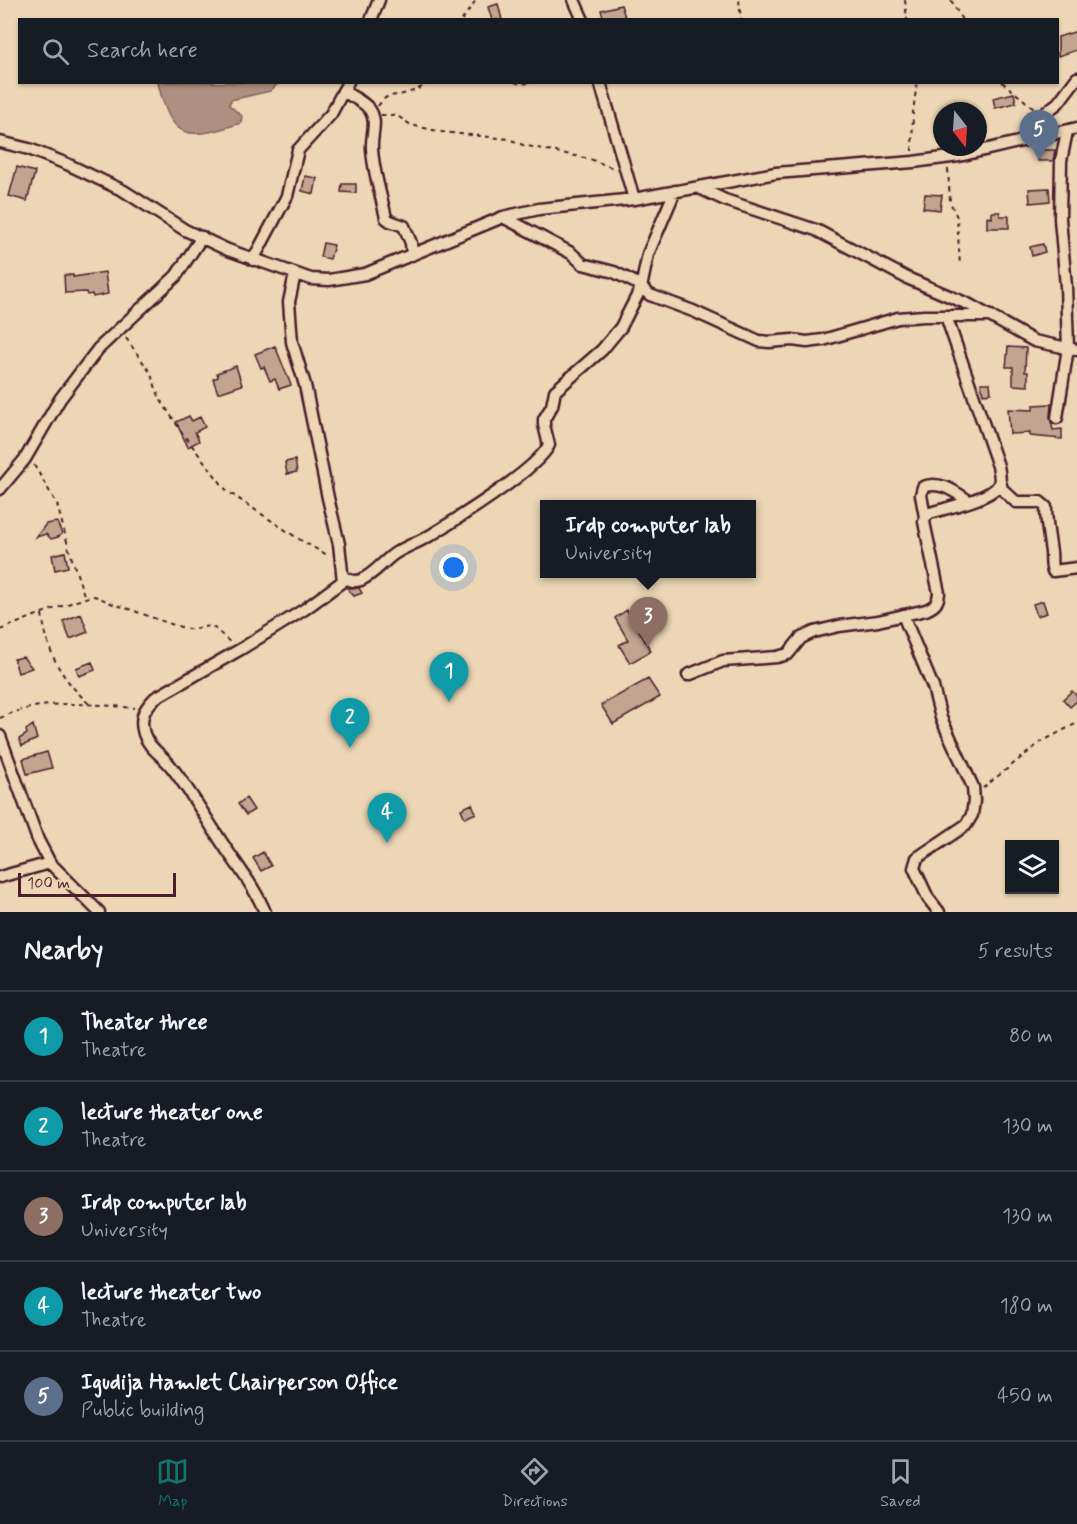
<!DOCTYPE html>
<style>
:root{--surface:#171b24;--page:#20242c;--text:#f1f3f6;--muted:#9ea1a6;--line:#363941;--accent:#0f766e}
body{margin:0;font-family:Mynerve,sans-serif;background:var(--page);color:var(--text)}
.controls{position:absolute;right:18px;bottom:18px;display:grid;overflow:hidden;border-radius:0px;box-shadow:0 2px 4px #0004}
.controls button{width:54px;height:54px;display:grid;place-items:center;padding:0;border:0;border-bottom:2px solid var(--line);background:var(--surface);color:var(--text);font:30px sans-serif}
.compass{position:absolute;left:933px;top:102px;width:54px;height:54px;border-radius:50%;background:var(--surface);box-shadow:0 2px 4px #0004;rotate:163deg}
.scale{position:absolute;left:18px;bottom:15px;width:158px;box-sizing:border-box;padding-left:6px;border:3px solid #4a1f2b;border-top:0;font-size:16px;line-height:21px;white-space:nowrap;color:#4a1f2b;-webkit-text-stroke:4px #ecd6b5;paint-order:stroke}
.you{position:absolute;left:454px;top:568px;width:21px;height:21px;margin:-15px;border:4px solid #fff;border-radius:50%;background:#1a73e8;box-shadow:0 0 0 9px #1a73e833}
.badge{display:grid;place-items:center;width:39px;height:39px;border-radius:50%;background:var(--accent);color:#fff;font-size:20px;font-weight:700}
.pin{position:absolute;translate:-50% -50px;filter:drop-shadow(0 2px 3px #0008)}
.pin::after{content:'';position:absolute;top:32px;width:21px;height:18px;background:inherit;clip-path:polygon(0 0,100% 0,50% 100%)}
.popup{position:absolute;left:540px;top:500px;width:216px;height:78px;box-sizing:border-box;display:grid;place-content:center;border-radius:0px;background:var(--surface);filter:drop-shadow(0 2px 4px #0005);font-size:20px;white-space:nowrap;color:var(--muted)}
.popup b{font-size:22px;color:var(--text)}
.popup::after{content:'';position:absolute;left:50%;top:100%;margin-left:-12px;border:12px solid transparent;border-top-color:var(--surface)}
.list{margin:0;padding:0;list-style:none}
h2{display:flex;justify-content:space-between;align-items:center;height:78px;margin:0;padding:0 24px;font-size:26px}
h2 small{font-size:20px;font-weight:400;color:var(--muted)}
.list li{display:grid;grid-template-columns:39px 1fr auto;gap:18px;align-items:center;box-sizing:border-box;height:90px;padding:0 24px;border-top:2px solid var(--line)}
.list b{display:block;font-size:22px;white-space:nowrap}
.list p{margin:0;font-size:20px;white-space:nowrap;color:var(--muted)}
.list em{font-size:20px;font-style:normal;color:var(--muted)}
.icon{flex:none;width:33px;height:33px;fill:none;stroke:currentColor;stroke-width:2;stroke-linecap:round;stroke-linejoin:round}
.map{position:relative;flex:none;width:1077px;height:912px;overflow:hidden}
.search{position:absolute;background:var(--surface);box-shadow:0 2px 4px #0004;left:18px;right:18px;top:18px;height:66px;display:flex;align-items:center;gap:15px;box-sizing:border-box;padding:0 21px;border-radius:0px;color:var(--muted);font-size:22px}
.sheet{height:528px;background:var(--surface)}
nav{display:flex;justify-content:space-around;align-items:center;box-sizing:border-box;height:84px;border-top:2px solid var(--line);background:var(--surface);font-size:16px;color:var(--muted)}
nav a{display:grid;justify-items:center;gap:3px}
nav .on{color:var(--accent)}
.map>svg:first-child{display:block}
.water{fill:#ad9081;stroke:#85635f;stroke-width:1.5}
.building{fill:#c1a591;stroke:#4a1f2b;stroke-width:1.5}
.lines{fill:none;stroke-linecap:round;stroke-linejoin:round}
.minor-casing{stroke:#4a1f2b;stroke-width:15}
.path{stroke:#4a1f2b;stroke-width:2;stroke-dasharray:4.5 4.5;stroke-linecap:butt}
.minor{stroke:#ecd6b5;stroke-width:10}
</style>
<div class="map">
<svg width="1077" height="912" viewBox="0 0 1077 912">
<rect width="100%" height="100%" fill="#ecd6b5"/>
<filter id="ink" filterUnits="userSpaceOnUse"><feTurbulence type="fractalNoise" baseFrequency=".0167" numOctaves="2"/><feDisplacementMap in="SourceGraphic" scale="12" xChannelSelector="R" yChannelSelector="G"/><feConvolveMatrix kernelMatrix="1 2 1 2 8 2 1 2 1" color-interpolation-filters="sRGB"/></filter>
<g filter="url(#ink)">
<!-- water -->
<path class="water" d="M158 83V82L279 83 270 91 231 100 229 105 242 116 241 123C188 140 172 142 158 83Z"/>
<!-- building -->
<path class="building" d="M498 4 502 20H492L488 7Z
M621 5 625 17 604 20 601 10Z
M1077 31V50L1058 56V37Z
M1014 93 1016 103 995 108 993 98Z
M1039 150H1055L1053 161H1038Z
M17 167 35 172 27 201 9 196Z
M305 176 317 178 314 194 302 191Z
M342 184H356V193L341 192Z
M1049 188 1050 201 1030 203 1029 189Z
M925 194 942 195 940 210 923 208Z
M992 212H1000V216H1009V228H987V217L992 218Z
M323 243 334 245 330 259 320 257Z
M1043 244 1045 252 1032 256 1030 247Z
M105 272 108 294 93 297 92 294 87 295 86 292 65 293 64 275H73V277Z
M275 346 291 385 279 389 275 379 270 381 264 367 261 368 255 354Z
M1008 347 1026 348 1025 372H1028V386L1013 385V367H1006Z
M236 366 242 385 218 393 213 379 218 377 217 373Z
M981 383H990L991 393 983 394Z
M1051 404 1050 417 1053 430 1062 429V439L1030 436V433L1010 434 1008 409 1033 410V405Z
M189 416 192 421 200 417 205 427 195 432 199 441 188 447 176 422Z
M295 460 297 472 287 474 285 462Z
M57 522 62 534 58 537 51 539 46 534 36 537 46 524Z
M65 552 68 567 55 570 52 555Z
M347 588H359L362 593 354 596Z
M1043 601 1047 613 1037 616 1033 604Z
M627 610 651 651 630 663 619 645 628 640 615 618Z
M81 614 88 632 70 639 63 621Z
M23 657 32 668 18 673 14 659Z
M92 662 95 670 79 676 76 668Z
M648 679 660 697 613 724 601 705Z
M1072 691 1077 696V701L1070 707 1063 699Z
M33 725 37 739 22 746 19 739 27 734 26 730Z
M47 752 52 768 27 774 23 759Z
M246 798 254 810 246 815 238 804Z
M472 804 476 813 465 818 461 809Z
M263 852 271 866 261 871 253 858Z"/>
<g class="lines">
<!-- minor casing -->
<g class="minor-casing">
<path id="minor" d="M574 0 583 20
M371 20 379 0
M600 82 634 199
M343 91C352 97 365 102 370 110 378 122 371 135 372 148 373 172 381 194 386 218L390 221 404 226 411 243 412 255
M1054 134 1041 116 1058 103 1077 78
M0 142 29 149 67 164 124 191 185 230 228 250 311 279 329 280 365 274 503 217 539 209 634 199 776 173 913 162 959 156 1077 128
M699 188 725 200 816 230 907 278 970 305 1034 341 1077 350
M503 217 571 253 583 264 614 272 636 283 650 295 693 311 759 341 769 342 792 340 807 342 823 340 898 318 924 316H991
M253 260 287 196 298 150 331 114 348 82
M1057 418 1068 348 1066 286 1060 219 1061 161 1067 131
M1000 481 1002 489 1016 502H1040L1046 507C1046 523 1049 537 1051 552 1052 559 1050 564 1053 571L1077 568
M0 489 25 459 60 399 98 349 176 276 202 237
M925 517 921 495 923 487C940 480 955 492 969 501
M344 577C350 581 354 582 361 580 374 574 383 562 394 554 405 547 419 542 431 535 457 519 537 470 549 445L544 425V419L552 406 555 391 602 350 621 327 641 288 648 254 675 191
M903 615 933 687 941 718 973 787 974 801 972 815 966 825 917 858 914 868 928 898 939 912
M688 675 723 661 777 657 788 654 801 638 814 632 839 626 878 621 926 610C935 606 938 603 939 593L924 522 925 517 930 513C945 508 992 499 999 484 1001 479 999 471 998 466L946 316
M0 736 38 840 50 863 99 912
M0 877 50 863
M265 912C254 885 234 862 219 838 204 815 190 791 173 769 164 756 149 749 144 734 139 718 144 709 155 698L241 649 305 609 343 581 339 544 328 498 305 385 292 342 289 302 295 274"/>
</g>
<!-- path -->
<path class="path" d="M739 0 741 20
M905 0 907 20
M951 0 962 20
M462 20 476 0
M515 82 520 84 536 82
M1002 82 1035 109
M378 106C387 93 390 97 403 94 412 92 423 87 431 82
M381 115H392L399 117 411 125 442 132 509 139 523 145 590 159 613 168
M912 151 913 112 917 82
M948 169 950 202 957 217 960 266
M126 338 150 372 160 399 183 434 227 491 302 541 329 556
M34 465 57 504 70 553 85 598
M42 614C48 655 59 675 89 704
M0 630 42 613 91 596C99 596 105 601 113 604 138 611 163 623 189 629 197 630 204 626 212 626L231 643
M0 718C42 698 90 704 135 708
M983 788 1041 742 1077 723"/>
<!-- minor -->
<use href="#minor" class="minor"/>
</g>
</g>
</svg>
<div class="controls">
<button><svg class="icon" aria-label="layers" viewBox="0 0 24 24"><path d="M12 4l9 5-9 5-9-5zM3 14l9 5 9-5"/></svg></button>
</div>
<svg class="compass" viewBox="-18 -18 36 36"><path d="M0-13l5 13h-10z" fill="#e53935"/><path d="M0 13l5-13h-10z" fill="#9ea1a6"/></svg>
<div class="scale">100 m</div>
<div class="you"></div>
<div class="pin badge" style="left:449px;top:702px;background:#0f9aa8">1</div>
<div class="pin badge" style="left:350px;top:748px;background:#0f9aa8">2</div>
<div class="pin badge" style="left:648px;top:647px;background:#8d6e63">3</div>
<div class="popup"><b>Irdp computer lab</b>University</div>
<div class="pin badge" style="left:387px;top:843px;background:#0f9aa8">4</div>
<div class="pin badge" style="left:1039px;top:160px;background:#5c6f8a">5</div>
<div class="search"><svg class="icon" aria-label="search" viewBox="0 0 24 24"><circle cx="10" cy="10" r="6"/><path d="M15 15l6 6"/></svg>Search here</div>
</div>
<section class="sheet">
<h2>Nearby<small>5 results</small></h2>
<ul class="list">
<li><span class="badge" style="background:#0f9aa8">1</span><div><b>Theater three</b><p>Theatre</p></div><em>80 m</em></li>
<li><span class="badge" style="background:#0f9aa8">2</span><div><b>lecture theater one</b><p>Theatre</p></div><em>130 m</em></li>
<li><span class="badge" style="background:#8d6e63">3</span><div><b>Irdp computer lab</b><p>University</p></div><em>130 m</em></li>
<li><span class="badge" style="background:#0f9aa8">4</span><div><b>lecture theater two</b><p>Theatre</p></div><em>180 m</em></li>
<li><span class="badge" style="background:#5c6f8a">5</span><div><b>Igudija Hamlet Chairperson Office</b><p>Public building</p></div><em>450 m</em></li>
</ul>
</section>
<nav>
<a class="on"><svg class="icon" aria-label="map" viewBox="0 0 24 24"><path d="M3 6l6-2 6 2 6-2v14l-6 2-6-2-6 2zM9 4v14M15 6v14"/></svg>Map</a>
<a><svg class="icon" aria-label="directions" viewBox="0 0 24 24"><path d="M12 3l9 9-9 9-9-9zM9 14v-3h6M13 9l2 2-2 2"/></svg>Directions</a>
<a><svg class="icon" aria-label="saved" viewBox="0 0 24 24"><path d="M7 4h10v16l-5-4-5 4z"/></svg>Saved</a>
</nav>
